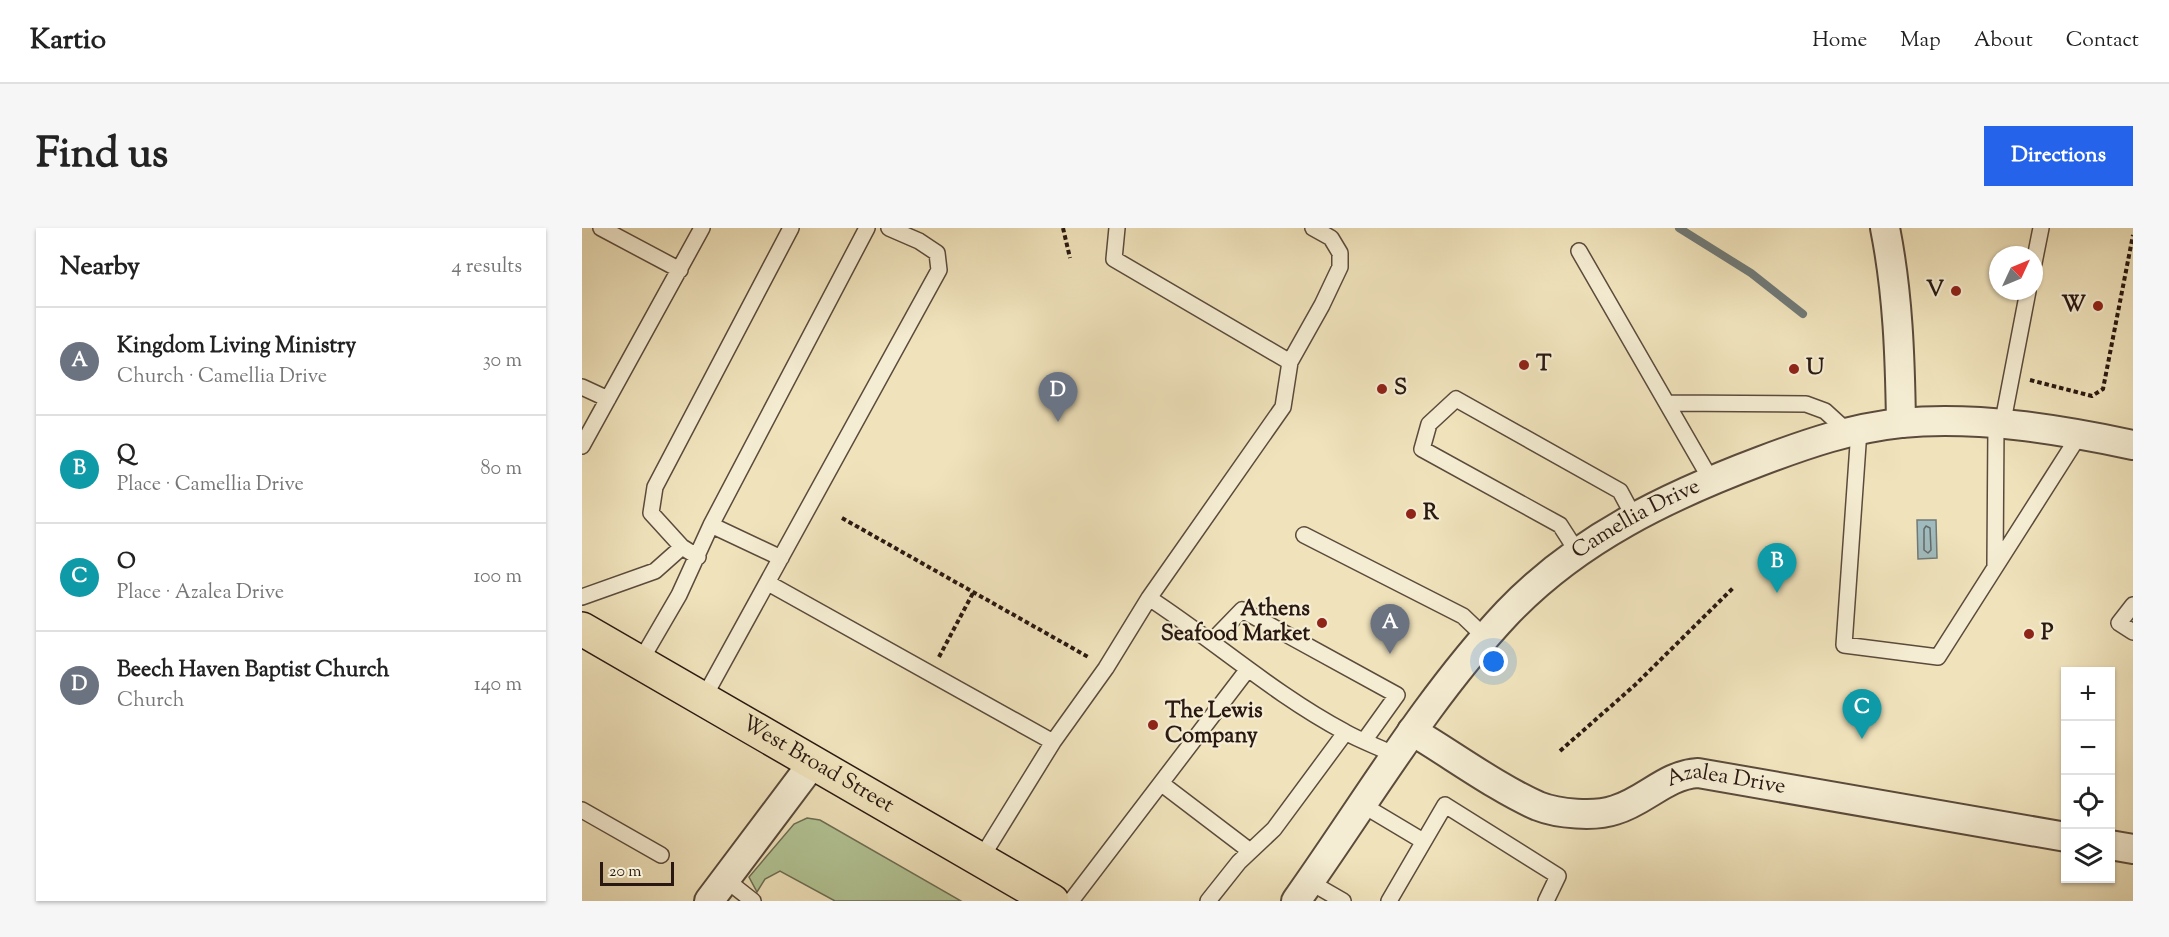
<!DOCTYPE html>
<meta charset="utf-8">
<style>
:root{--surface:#fff;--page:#f6f6f6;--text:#222;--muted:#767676;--line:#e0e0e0;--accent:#2563eb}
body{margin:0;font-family:"Sorts Mill Goudy",serif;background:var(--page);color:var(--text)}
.controls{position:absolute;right:18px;bottom:18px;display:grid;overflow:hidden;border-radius:0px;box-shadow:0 2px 4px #0004}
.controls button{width:54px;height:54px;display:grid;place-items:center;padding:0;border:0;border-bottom:2px solid var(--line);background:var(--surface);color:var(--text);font:30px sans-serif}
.compass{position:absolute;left:1407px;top:18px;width:54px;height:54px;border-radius:50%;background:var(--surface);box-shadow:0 2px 4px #0004;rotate:46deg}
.scale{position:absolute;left:18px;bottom:15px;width:74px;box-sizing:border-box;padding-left:6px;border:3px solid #291811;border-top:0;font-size:16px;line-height:21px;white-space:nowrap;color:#291811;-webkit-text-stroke:4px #f5edd3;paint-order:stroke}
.you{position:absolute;left:912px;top:434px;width:21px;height:21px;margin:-15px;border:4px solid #fff;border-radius:50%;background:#1a73e8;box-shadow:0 0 0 9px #1a73e833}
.badge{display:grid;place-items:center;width:39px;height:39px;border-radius:50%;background:var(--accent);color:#fff;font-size:20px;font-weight:700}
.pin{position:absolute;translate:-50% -50px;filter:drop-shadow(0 2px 3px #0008)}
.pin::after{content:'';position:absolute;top:32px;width:21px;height:18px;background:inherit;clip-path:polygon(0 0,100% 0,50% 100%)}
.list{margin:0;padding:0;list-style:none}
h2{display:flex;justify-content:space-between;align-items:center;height:78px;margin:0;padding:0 24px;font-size:26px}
h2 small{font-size:20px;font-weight:400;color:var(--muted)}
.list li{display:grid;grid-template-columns:39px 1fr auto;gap:18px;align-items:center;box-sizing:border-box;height:108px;padding:0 24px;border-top:2px solid var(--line)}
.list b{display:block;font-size:22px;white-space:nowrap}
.list p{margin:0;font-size:20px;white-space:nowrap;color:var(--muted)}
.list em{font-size:20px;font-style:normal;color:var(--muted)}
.icon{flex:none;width:33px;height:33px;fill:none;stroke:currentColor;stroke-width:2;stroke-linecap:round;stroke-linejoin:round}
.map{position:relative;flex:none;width:1551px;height:673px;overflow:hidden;border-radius:0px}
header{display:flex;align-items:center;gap:36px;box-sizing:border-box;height:84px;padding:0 30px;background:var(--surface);border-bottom:2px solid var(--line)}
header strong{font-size:28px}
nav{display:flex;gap:33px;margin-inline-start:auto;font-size:21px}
.intro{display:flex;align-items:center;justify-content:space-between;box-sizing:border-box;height:144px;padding:0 36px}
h1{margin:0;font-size:42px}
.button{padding:15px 27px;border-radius:0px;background:var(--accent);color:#fff;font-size:21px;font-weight:700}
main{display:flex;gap:36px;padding:0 36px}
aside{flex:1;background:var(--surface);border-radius:0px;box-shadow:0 2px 4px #0004}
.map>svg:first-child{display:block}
.green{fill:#b3c596;stroke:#6e6e54;stroke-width:1.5}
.water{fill:#a0bbbd;stroke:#707a78;stroke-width:1.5}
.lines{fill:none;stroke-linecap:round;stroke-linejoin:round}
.shore{stroke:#646a67;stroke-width:1.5}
.stream{stroke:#707a78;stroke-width:8}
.lane-casing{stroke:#5b4b3c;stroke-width:18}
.street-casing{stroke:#5b4b3c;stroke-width:32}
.primary-casing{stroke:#291811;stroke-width:36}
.path{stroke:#291811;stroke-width:4;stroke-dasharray:4.5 3;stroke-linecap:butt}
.lane{stroke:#f5edd3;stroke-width:15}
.street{stroke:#f5edd3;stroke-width:28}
.primary{stroke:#f0e3bc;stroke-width:33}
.poi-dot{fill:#8f2418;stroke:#f5edd3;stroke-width:2}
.labels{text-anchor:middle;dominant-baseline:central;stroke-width:4.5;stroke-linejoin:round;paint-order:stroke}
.poi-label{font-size:22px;font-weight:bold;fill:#291811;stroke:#f5edd3;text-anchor:start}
.street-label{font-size:22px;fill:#291811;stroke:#f5edd3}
</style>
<header>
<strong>Kartio</strong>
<nav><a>Home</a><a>Map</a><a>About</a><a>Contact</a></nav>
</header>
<div class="intro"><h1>Find us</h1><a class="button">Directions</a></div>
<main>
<aside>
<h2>Nearby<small>4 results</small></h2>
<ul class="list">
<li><span class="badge" style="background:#6b7280">A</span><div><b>Kingdom Living Ministry</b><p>Church · Camellia Drive</p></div><em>30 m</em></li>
<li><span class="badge" style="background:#0f9aa8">B</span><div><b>Q</b><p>Place · Camellia Drive</p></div><em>80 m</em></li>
<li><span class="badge" style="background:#0f9aa8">C</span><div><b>O</b><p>Place · Azalea Drive</p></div><em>100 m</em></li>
<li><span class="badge" style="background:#6b7280">D</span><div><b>Beech Haven Baptist Church</b><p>Church</p></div><em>140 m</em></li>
</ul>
</aside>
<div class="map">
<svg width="1551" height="673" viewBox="0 0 1551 673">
<rect width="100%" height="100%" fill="#f0e3bc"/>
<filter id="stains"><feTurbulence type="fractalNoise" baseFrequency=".00333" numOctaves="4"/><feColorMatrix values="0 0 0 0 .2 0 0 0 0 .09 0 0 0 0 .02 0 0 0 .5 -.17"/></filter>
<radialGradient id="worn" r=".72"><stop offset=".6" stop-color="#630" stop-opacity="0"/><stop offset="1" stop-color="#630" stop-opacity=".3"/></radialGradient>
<!-- green -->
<path class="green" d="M225 590 238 592 379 673H253L198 643 183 651 175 664 167 649 212 596Z"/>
<!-- water -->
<path class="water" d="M1335 292H1354L1355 330 1336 331Z"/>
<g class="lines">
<!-- shore -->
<path class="shore" d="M1344 298 1348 300 1349 322 1346 325 1342 322V301Z"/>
<!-- stream -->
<path class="stream" d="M1097 0 1169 45 1221 86"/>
<!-- lane casing -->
<g class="lane-casing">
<path id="lane" d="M19 0 98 42
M535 0 532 31 708 134
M997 23 1129 252
M1452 35 1459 0
M0 159 26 171
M1085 175 1224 176 1243 183 1266 204
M1420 198 1446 63
M1277 202 1262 417 1356 429 1498 206
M0 218 120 0
M129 297 199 330
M722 307 881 388 904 410
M996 325 978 297 840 221 847 196 874 171 1038 263 1052 289
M116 329 100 319 69 285 73 259 209 0
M1413 338 1414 197
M186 355 471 514
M0 369 73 343 100 319
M567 370C633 413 693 467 763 504 779 513 797 519 813 527
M1551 377 1537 395 1551 404
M630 413 660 382 815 467 782 513
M58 434 97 367 129 297 285 0
M120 473 357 42 355 25 337 13 307 0
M580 556 668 623
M779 576 841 613
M0 582 79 627
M398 632 471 514 524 440 567 370 701 179 708 134 740 77 758 39V25L749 10 731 0
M143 651 171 673
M728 654 761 673
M489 673 666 441
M626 673 657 634 692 601 763 505
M807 673 863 577 976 648 964 673"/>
</g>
<!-- street casing -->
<g class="street-casing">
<g id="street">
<path d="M1303 0C1316 65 1318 129 1319 195"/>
<path id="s1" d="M830 503C869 526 915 560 956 578 976 586 1013 589 1033 582 1064 573 1083 547 1116 545L1484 609"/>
<path d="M1528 617 1551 621"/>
<path d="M127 673 230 536"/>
<path id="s2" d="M714 673C783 576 844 471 926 384 996 311 1086 268 1179 233 1224 216 1270 200 1319 195 1395 188 1476 201 1551 217"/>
</g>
</g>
<!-- primary casing -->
<g class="primary-casing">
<g id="primary">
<path id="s3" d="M0 401 470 673"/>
</g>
</g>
<!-- path -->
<path class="path" d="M481 0 488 30
M1448 152 1510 168 1521 161 1551 7
M260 290 508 430
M357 429 391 365
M978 523 1053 457 1151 360"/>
<!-- lane -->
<use href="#lane" class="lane"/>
<!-- street -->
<use href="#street" class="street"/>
<!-- primary -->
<use href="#primary" class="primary"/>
</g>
<!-- markers -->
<g class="poi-dot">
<circle cx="1374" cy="63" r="6"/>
<circle cx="1516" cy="78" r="6"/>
<circle cx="942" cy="137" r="6"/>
<circle cx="1212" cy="141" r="6"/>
<circle cx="800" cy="161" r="6"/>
<circle cx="829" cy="286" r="6"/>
<circle cx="740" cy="395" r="6"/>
<circle cx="1447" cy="406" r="6"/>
<circle cx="571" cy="497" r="6"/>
</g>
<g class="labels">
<!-- poi labels -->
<g class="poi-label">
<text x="1362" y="63" text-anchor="end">V</text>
<text x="1504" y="78" text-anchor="end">W</text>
<text x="954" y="137">T</text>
<text x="1224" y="141">U</text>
<text x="812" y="161">S</text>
<text x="841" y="286">R</text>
<text x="728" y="382" text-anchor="end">Athens<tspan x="728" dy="25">Seafood Market</tspan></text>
<text x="1459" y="406">P</text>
<text x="583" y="484">The Lewis<tspan x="583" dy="25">Company</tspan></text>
</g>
<!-- street labels -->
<g class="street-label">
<text stroke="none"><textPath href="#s2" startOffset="518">Camellia Drive</textPath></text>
<text stroke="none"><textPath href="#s3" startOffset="272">West Broad Street</textPath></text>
<text stroke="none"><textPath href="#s1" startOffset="345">Azalea Drive</textPath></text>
</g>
</g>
<rect width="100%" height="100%" filter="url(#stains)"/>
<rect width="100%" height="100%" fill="url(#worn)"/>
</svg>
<div class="controls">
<button>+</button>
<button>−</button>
<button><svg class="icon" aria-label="locate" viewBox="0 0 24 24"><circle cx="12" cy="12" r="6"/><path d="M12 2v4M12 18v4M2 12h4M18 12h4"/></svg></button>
<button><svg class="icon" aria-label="layers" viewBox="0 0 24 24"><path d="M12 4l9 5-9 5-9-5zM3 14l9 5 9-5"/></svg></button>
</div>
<svg class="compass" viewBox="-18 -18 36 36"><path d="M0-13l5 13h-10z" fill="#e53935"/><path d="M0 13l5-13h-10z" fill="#767676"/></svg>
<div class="scale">20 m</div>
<div class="you"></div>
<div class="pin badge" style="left:808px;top:426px;background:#6b7280">A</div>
<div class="pin badge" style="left:1195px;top:365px;background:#0f9aa8">B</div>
<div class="pin badge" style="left:1280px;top:511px;background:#0f9aa8">C</div>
<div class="pin badge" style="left:476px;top:194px;background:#6b7280">D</div>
</div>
</main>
